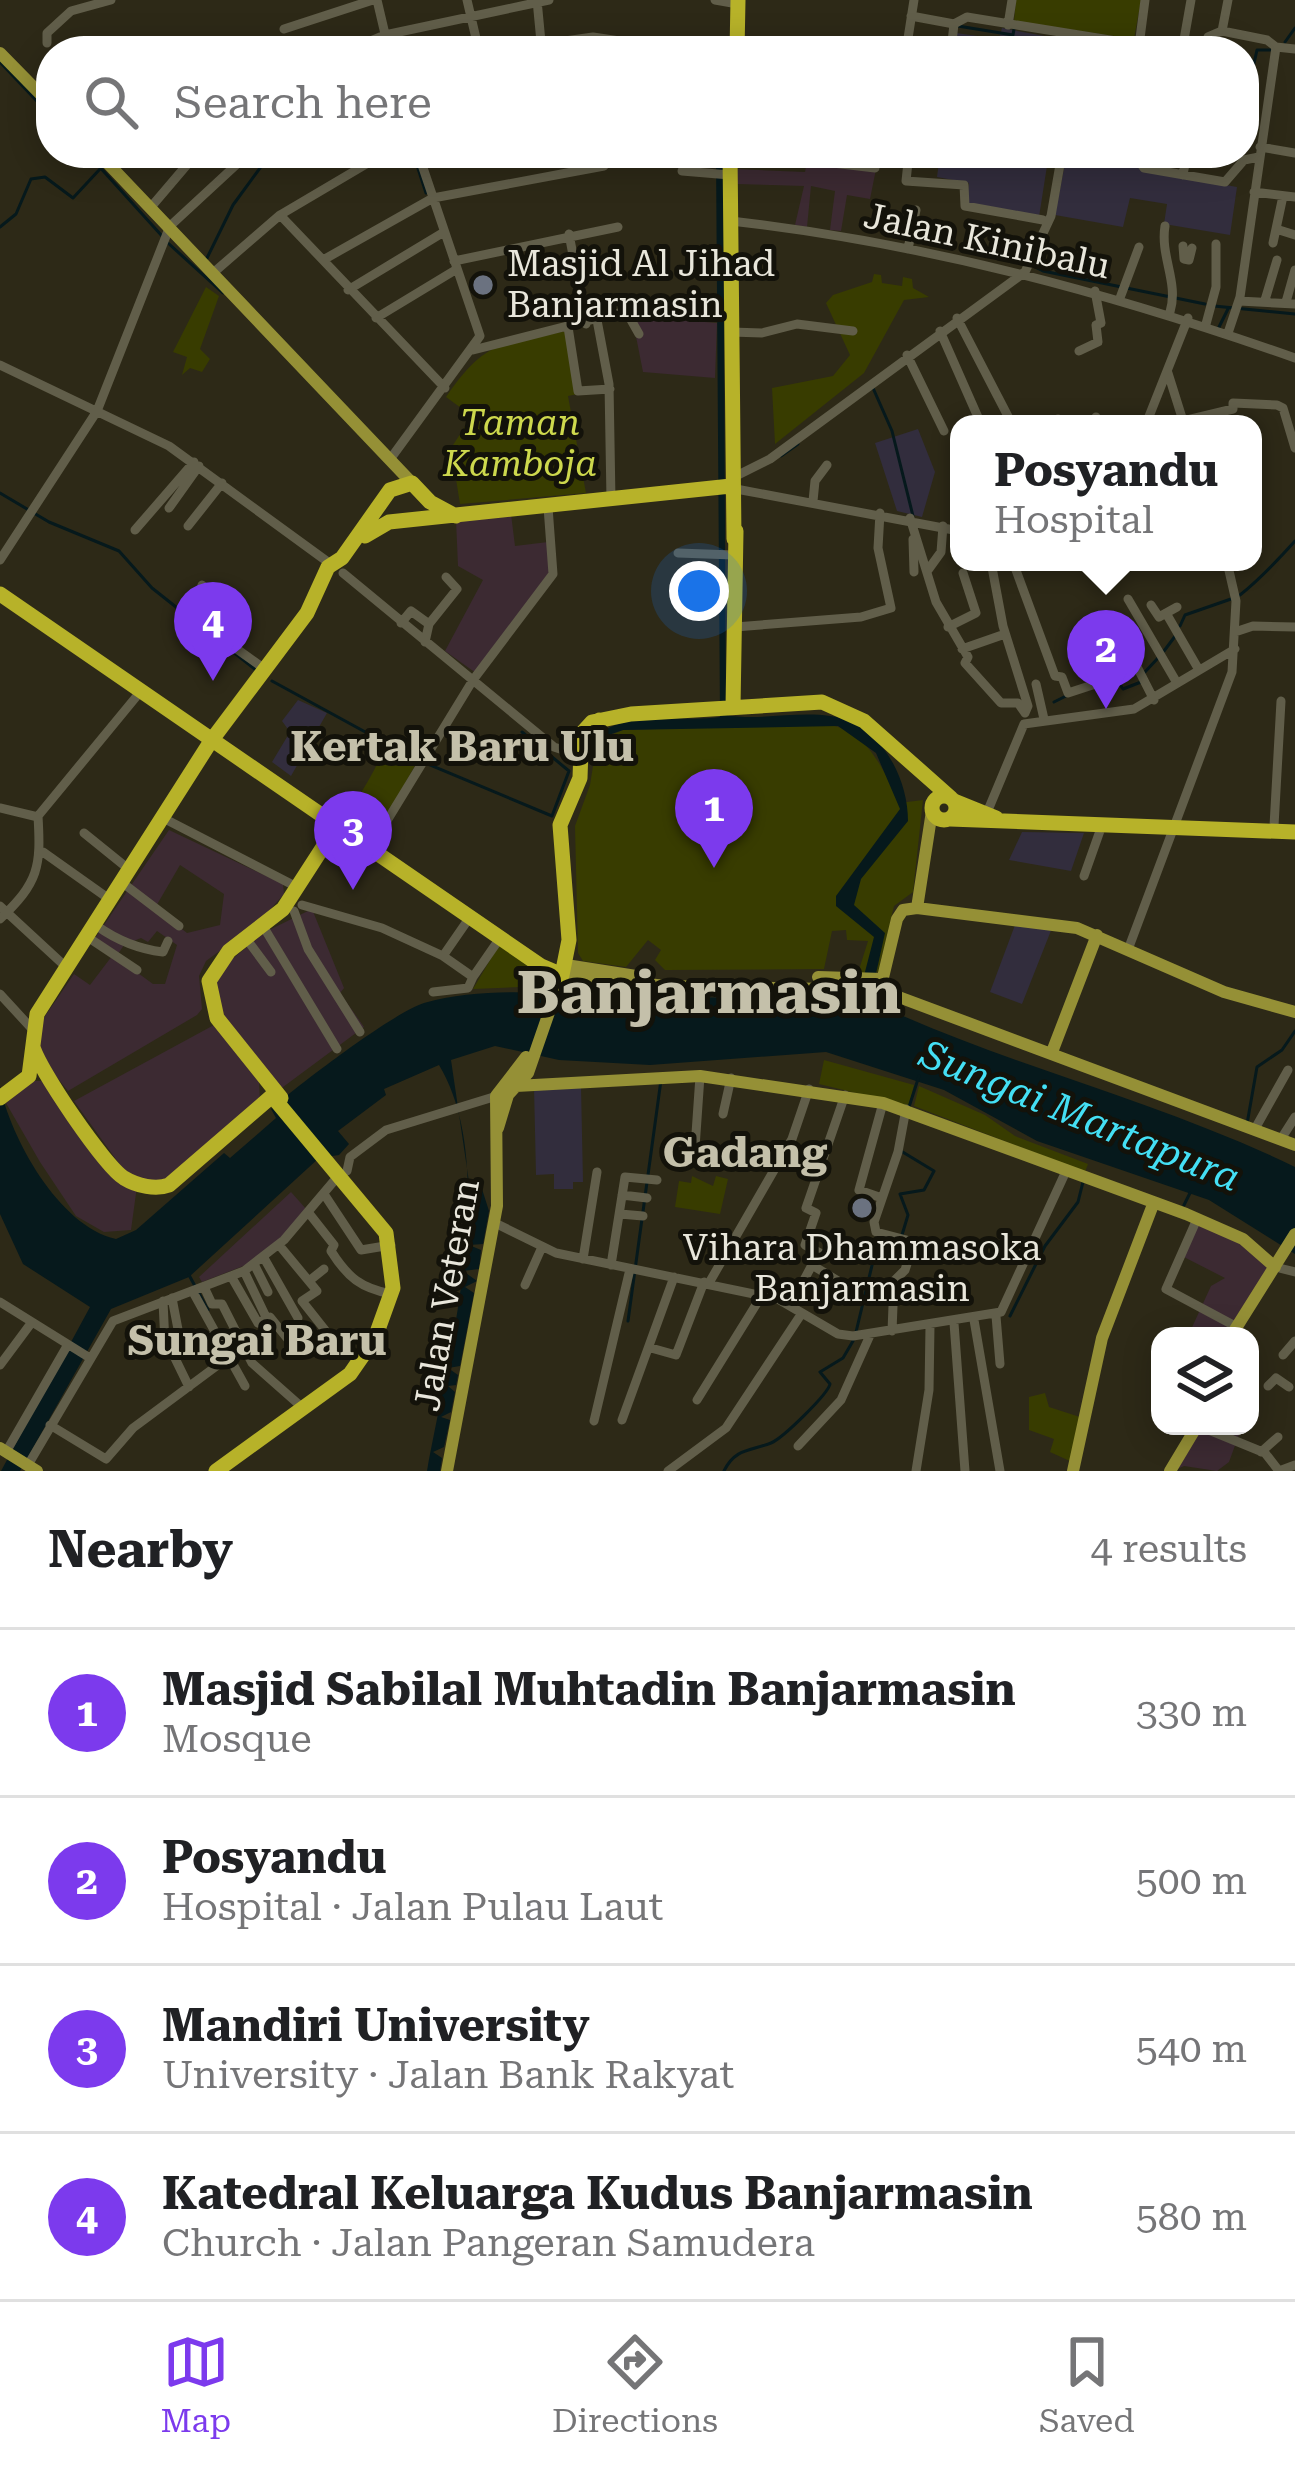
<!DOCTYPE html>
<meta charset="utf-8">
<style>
:root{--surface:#fff;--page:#f6f6f6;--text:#202124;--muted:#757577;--line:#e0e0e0;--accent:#7c3aed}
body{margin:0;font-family:"Roboto Serif",serif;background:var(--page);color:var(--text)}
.controls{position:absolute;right:36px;bottom:36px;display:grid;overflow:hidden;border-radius:24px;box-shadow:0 6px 30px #0003}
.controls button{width:108px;height:108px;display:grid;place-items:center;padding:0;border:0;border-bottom:3px solid var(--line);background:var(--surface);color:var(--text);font:60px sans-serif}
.you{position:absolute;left:699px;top:591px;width:42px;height:42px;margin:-30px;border:9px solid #fff;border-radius:50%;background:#1a73e8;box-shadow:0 0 0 18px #1a73e833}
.badge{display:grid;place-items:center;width:78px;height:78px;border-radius:50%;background:var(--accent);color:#fff;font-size:39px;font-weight:700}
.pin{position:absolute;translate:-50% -99px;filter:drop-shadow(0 3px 6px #0008)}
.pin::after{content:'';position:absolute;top:63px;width:42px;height:36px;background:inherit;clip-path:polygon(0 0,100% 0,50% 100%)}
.popup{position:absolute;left:950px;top:415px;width:312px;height:156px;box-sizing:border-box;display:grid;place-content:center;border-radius:24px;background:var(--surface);filter:drop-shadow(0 3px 9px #0005);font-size:39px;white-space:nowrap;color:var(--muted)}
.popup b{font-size:45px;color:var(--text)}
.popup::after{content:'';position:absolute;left:50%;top:100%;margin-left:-24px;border:24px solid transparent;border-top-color:var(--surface)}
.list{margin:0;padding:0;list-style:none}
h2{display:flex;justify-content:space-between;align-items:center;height:156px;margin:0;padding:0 48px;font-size:51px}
h2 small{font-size:39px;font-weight:400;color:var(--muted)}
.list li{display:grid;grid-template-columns:78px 1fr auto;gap:36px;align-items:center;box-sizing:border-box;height:168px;padding:0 48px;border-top:3px solid var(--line)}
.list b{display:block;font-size:45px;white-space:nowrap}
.list p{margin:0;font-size:39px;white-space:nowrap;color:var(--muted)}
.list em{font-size:39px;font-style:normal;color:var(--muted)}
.icon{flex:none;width:66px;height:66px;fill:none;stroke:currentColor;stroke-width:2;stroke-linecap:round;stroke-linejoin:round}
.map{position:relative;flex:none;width:1295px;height:1471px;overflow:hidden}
.search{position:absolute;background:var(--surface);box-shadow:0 6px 30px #0003;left:36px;right:36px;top:36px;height:132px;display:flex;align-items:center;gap:30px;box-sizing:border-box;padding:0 42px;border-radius:48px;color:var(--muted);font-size:45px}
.sheet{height:828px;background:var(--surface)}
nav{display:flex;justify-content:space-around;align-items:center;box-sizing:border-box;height:168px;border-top:3px solid var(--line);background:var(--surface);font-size:33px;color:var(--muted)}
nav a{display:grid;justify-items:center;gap:6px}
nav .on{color:var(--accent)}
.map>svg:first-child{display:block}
.commercial{fill:#3c2a32;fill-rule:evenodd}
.education{fill:#322d3d}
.green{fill:#383c00}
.water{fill:#06191c}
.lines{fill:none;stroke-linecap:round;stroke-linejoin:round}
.stream{stroke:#06191c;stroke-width:3}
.minor{stroke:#615e4a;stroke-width:9}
.major{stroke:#959036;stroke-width:12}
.highway{stroke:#b7b229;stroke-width:15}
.worship-dot{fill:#6b7280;stroke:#13120a;stroke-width:4.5}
.labels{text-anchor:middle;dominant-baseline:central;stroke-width:10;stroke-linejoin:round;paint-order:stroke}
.street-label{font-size:36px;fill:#e8e6db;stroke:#13120a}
.poi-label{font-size:36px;fill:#e8e6db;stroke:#13120a;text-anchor:start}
.park-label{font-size:36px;font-style:italic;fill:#cdd84d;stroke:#13120a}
.water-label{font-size:39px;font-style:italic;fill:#44dff4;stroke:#13120a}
.quarter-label{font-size:42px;font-weight:bold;fill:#c4c0aa;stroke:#13120a}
.town-label{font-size:60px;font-weight:bold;fill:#c4c0aa;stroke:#13120a}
</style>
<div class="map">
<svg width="1295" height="1471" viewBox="0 0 1295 1471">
<rect width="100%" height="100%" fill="#2d2917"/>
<!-- commercial -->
<path class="commercial" d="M807 162 876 169 870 199 847 195 841 231 830 230 835 191 811 186 807 227 795 225 804 186 735 184 736 169 805 172Z
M632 316 717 323 715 378 643 372Z
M511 514 515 546 548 542 550 571 476 673 445 651 483 580 458 566 456 520Z
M169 830 283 884 284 894 259 922 206 961 199 976 202 1009 197 1015 68 1091 39 1055 41 1022 74 974 90 985 112 956 93 941ZM180 865 224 894 220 925 187 933 155 908ZM157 931 177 945 165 984H153L116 957 124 945 141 938 148 942Z
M312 909 344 988 340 993 364 1027 279 1090 216 1009 214 985 220 969 265 932Z
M214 1025 259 1081 260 1101 160 1184 128 1176 74 1101Z
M33 1081H47L137 1186 131 1230 104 1232 76 1216 40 1162 6 1103Z
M291 1192 307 1210 278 1241 251 1263 202 1282 199 1277Z
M1197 1222 1238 1240 1269 1269 1226 1336H1188L1211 1286 1225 1278 1180 1255Z
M1199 1426 1241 1429 1229 1462 1217 1471 1184 1466 1173 1471Z"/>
<!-- education -->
<path class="education" d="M1002 28 1066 40 1064 51H953L956 33 999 39Z
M910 153H1049L1039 217 966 203 969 183 937 177 939 162Z
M1067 153 1132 158 1142 170 1237 187 1230 235 1164 224 1167 204 1130 198 1123 227 1055 215Z
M918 429 935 472 922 517 897 511 875 443Z
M298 700 327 713 291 776 272 762 290 732 282 721Z
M1022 832 1084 833 1071 871 1009 860Z
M1015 925 1052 928 1022 1004 990 992Z
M581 1086 583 1182H573V1189H554V1174L536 1175 534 1087Z"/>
<!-- green -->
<path class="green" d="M1016 0H1141L1134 39 1014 21Z
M874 274 881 275 882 283 902 286 903 277 912 279 913 288 929 297 904 300 864 373 775 444 772 388 833 376 850 355 826 303 833 295 872 282Z
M206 287 219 296 200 349 210 359 202 372 190 368 182 375 187 357 173 352Z
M567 331 578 394 568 396 586 493 460 504 451 448 472 416 446 397C485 340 501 344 567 331Z
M818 724C864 724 883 767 899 803L923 800 913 892 894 906 878 972 858 973 868 941 847 940 846 930 832 931 824 969 665 970 655 960 661 950 648 940 626 967 583 961 578 953 575 826 590 785 597 741 623 730Z
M384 746 417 762 377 833 347 815C361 792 377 770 384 746Z
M499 945 535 969 547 986 473 989Z
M824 1060 914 1085 909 1106 819 1084Z
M919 1086 985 1115 1015 1136 1088 1164 1085 1172 914 1106Z
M692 1176 713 1186 716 1176 728 1179 720 1214 675 1207 679 1181 691 1183Z
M1045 1393 1049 1407 1083 1418 1072 1462 1050 1452 1054 1439 1029 1430V1397Z"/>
<!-- water -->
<path class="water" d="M716 153H723L726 715C759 721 796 711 830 716 879 722 908 776 908 821L861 879 854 905 885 933 870 1001C1007 1066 1158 1100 1295 1167V1254L1209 1200 1037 1141 944 1090 826 1052 650 1065 559 1060 495 1046 451 1060 469 1182 482 1189 489 1211 483 1244 469 1245 481 1250 479 1269 463 1271 477 1281 465 1287 474 1293 460 1366 448 1368 458 1375 456 1385 448 1386 455 1392 451 1412 441 1417 450 1420 444 1447 433 1452 442 1458 440 1471H427C447 1359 501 1168 439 1065L384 1089 386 1095 338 1131 349 1144 339 1155 319 1158 189 1277 111 1309 20 1471H1L90 1307 23 1264 0 1214V1086C10 1136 58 1226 116 1239L136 1230 224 1153 230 1158 276 1118 271 1109C297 1086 394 1012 424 1003 477 988 537 992 590 996L858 999 874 937 836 906V896L900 809 876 753 838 726 623 730 594 740C618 708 685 723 720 717Z"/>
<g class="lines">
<!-- stream -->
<path class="stream" d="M958 26 1013 35 1014 29
M1285 42 1295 28
M1081 51 1086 42 1114 47
M0 62 51 116
M1244 108 1257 50H1273
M87 153 162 236
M413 153 426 193
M0 227 16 214 31 179 45 177 73 198 100 169
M168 243 223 293
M207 258 233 205 271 153
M1036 259 1035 267 1043 271 1205 304
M1214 306 1295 314
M1219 327 1228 309
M873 388 892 431 913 516
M781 456 798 444
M0 493 49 522 119 551 152 588 224 645
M1240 595C1260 579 1277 561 1295 541
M1180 626 1185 615 1231 599
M232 651 257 671
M1164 651 1176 635
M1144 673 1158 658
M1117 680 1123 689 1141 682
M272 681 411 757 552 816 569 771 522 732
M1054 702 1068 695
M909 1107 919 1076
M1247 1124 1257 1067 1282 1050 1295 1031
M901 1151 934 1171 924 1190 900 1194 908 1215 902 1235
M1184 1205 1190 1193
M189 1275 208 1310
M1010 1316 1045 1246 1078 1202 1083 1182
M628 1321 661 1080
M856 1332 875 1253 881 1248 898 1252 901 1244
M724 1471C735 1448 751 1451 771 1443 783 1438 828 1394 830 1384L820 1372 843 1358 853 1341"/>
<!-- minor -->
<path class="minor" d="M377 0 389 51
M467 0 479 51
M537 0 541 42
M715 0 738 4
M911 16 954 24
M954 24 967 17 1178 51
M1008 25 1012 0
M284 29 373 0
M1222 31 1267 40 1276 47
M1222 31 1228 0
M47 43V33L71 11 111 0
M1139 46 1145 0
M1276 47 1295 49
M347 51 385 35 549 0
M495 51 593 37 686 51
M906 51 914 0
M951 51 954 24
M1182 51 1191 0
M1203 51 1208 37 1222 31
M1260 147 1295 153
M909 153 906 181 964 185 965 206 1043 220
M1112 153 1135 156 1144 168 1225 182 1244 160 1259 157
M730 161H816L875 168
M682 171 730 175
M1183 175 1187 153
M1254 192 1295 197
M151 207 197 153
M280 215 445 388
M731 221C926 243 1110 293 1295 358
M1165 226C1160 257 1179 282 1170 312
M1276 229 1295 235
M569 234 586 324
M1273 243 1283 196
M1183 246 1184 259 1189 260 1192 248
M908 249 916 210
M323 260 433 198 604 166
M454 261 618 227
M213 273 280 215 385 153
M348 290 444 232
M1120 298 1139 247
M1265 300 1277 260
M1239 301 1295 304
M1286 302 1295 270
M376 318 457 269
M957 318 1012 424
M597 320 609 384 611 500
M1206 324 1216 287V244
M568 327 578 391 610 389
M940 331 981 424
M731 332 762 333 797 324 853 331
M1228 333 1240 297 1276 47
M473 350 626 311 639 334
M1079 351 1098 342 1096 325 1101 323 1095 291
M907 355 944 431
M0 365 169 446 332 565
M1168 373 1184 424
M1096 417V424
M1058 419 1060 424
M1183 421 1233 409V403L1277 405 1283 408 1295 448
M1146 424 1188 318
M391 458 480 336 418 153
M736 476 770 459 1025 272 1051 216 1062 153
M736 489 959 531
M813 501 815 481 827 465
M169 508 199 466
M910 518 936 602 968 657 965 663 1001 703H1018L1025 713
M188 526 222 483
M135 530 194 462
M913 539 914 572
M678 553 734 555
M0 560 97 411 170 226 249 153
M991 562 1003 626 1028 706 1025 713
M1013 562 1055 676 1062 677 1068 693 1117 677 1112 648
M1066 562 1082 567 1090 562
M1160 562 1161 563
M928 570 941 552 943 526
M343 573 554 747 572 753
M202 585 232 635 227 642 266 670
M1128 599 1177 683
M1151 605 1159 617 1177 607
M1166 613 1199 670
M401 623 411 611 429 624 425 642
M429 624 457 589 446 577
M735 627 861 617 891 608 878 548 880 513
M948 627 976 613 963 573
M1235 632 1253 626 1295 627
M962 649 1005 634
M1130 653 1154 700
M1036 684 1044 719
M0 808 38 817
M986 815 1024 724 1134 709 1235 649
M165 819 295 886
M1274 826 1281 701
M84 833 131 871
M374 842 473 680 553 574 548 507
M43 852 112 901
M1084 876 1101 828 1108 827
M124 884 179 926
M302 905 382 928 443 956 470 917
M0 906 66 967
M294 911 308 949 360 1032
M0 919C39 882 41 867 38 816L136 697
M97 926C118 941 138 949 163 952L168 941
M263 926 337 1049
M245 937 271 972
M89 938 137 970
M1129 947 1232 672 1236 601 1227 562
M473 977 500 938
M433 992 468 988 473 977 443 956
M0 994 33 1030
M723 1114 731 1078
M1256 1127 1288 1070
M1281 1139 1295 1117
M694 1162 700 1076
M347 1171 350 1157 386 1130 500 1095
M324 1194 361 1250 391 1245
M622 1195 647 1198
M879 1197 859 1190 883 1103
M308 1212 334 1245 331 1251C348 1278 361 1288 391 1294
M620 1214 643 1216
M1197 1219 1166 1289 1237 1327
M495 1223 556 1253 778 1299 838 1334 853 1336 1001 1312 1067 1169
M279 1245 317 1291 302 1301 325 1330
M264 1258 298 1318
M583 1259 597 1172
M254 1264 268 1292
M611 1265 625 1177 657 1180
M814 1265 820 1253 805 1245 816 1213 806 1208 845 1095
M1275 1267 1295 1272
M244 1271 266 1317
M231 1276 258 1323 270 1317 295 1348
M309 1281 324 1269
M709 1283 792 1139 809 1089
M525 1285 542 1247
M204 1287 212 1304H222L252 1363 304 1409
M193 1292 245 1386
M172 1298 181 1345 214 1335
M163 1301 165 1344
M0 1302 90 1358
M790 1306 812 1265 848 1287
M996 1316 1000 1364
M974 1320 1000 1471
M954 1323 965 1471
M892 1331 894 1281 905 1270 914 1242 876 1232 874 1222 898 1152 906 1109
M651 1348 676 1355 704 1282
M171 1350 189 1387
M1283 1355 1295 1341
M0 1365 32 1322
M1268 1386 1276 1378 1289 1387
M697 1400 762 1295
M622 1420 674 1277
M594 1421 630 1269
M50 1425 106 1459 133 1428 226 1359
M1199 1426 1265 1453 1279 1471 1295 1465
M798 1446 841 1400 871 1333
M6 1452 67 1346
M1261 1452 1278 1437
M28 1465 113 1321 244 1271 284 1240 339 1175
M668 1471 726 1428 802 1313
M916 1471 929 1390 930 1326"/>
<!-- major -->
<path class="major" d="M0 53 51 105
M98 153 412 483
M917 908 932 811
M566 965 636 976
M818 977 883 979
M880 990 897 919 903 910 917 908 1077 928 1224 992 1295 1012
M1052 1052 1097 935
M516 1086 700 1076 883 1103 1186 1214 1243 1239 1275 1267
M498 1128 508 1095 528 1073 562 975 666 986 880 990 1295 1145
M1231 1336 1295 1234
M0 1448 37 1471
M447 1471 497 1206 496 1096 526 1057
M1073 1471 1102 1338 1154 1202
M1170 1471 1197 1426"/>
<!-- highway -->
<path class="highway" d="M737 51 738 0
M730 153 734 539
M365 536 389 522 731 486
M0 594 541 966 562 975 569 940 560 825 580 778 581 749 599 720
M733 707 736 531
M572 744 592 722 631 714 822 702 864 721 951 798
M932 808a12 12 0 1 1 24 0a12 12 0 1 1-24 0Z
M954 801 996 818
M950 819 1295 832
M33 1047C40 1071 104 1165 124 1178 137 1186 156 1190 169 1185L272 1096 386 1233 393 1288 375 1338 350 1374 216 1471
M0 1098 29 1076 37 1014 211 741 307 613 328 567 342 558 390 490 412 483 430 502 456 516
M281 1098 217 1018 209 981 229 951 283 909 336 827"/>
</g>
<!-- markers -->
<g class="worship-dot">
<circle cx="483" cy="285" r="12"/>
<circle cx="862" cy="1208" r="12"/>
</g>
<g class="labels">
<!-- street labels -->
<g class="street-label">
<text transform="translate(987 241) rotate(12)">Jalan Kinibalu</text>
<text transform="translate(447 1295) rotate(-80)">Jalan Veteran</text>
</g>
<!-- poi labels -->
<g class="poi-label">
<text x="507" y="264">Masjid Al Jihad<tspan x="507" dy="41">Banjarmasin</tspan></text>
<text x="862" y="1248" text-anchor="middle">Vihara Dhammasoka<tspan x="862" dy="41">Banjarmasin</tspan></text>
</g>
<!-- park labels -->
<g class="park-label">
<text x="520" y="423">Taman<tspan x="520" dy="41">Kamboja</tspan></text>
</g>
<!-- water labels -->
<g class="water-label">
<text transform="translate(1080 1116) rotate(22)">Sungai Martapura</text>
</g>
<!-- quarter labels -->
<g class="quarter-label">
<text x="462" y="746">Kertak Baru Ulu</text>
<text x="745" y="1152">Gadang</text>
<text x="257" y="1340">Sungai Baru</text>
</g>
<!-- town labels -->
<g class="town-label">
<text x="709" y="992">Banjarmasin</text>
</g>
</g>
</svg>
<div class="controls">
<button><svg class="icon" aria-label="layers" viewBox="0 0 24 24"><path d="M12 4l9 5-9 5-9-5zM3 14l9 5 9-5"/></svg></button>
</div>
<div class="you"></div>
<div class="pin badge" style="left:714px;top:868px">1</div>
<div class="pin badge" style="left:1106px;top:709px">2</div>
<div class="popup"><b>Posyandu</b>Hospital</div>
<div class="pin badge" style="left:353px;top:890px">3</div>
<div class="pin badge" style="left:213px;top:681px">4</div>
<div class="search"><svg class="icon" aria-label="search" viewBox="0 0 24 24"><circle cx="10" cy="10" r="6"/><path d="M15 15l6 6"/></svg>Search here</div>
</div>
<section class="sheet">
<h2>Nearby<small>4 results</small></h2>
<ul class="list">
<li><span class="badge">1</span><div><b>Masjid Sabilal Muhtadin Banjarmasin</b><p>Mosque</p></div><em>330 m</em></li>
<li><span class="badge">2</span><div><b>Posyandu</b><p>Hospital · Jalan Pulau Laut</p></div><em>500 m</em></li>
<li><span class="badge">3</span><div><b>Mandiri University</b><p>University · Jalan Bank Rakyat</p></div><em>540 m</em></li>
<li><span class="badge">4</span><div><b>Katedral Keluarga Kudus Banjarmasin</b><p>Church · Jalan Pangeran Samudera</p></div><em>580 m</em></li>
</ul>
</section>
<nav>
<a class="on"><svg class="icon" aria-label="map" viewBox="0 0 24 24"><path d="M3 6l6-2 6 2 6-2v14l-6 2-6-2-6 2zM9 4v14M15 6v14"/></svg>Map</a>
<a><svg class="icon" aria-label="directions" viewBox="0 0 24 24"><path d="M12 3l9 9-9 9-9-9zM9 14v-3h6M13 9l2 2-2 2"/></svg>Directions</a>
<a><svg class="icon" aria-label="saved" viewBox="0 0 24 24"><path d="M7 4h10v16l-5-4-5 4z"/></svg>Saved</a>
</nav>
